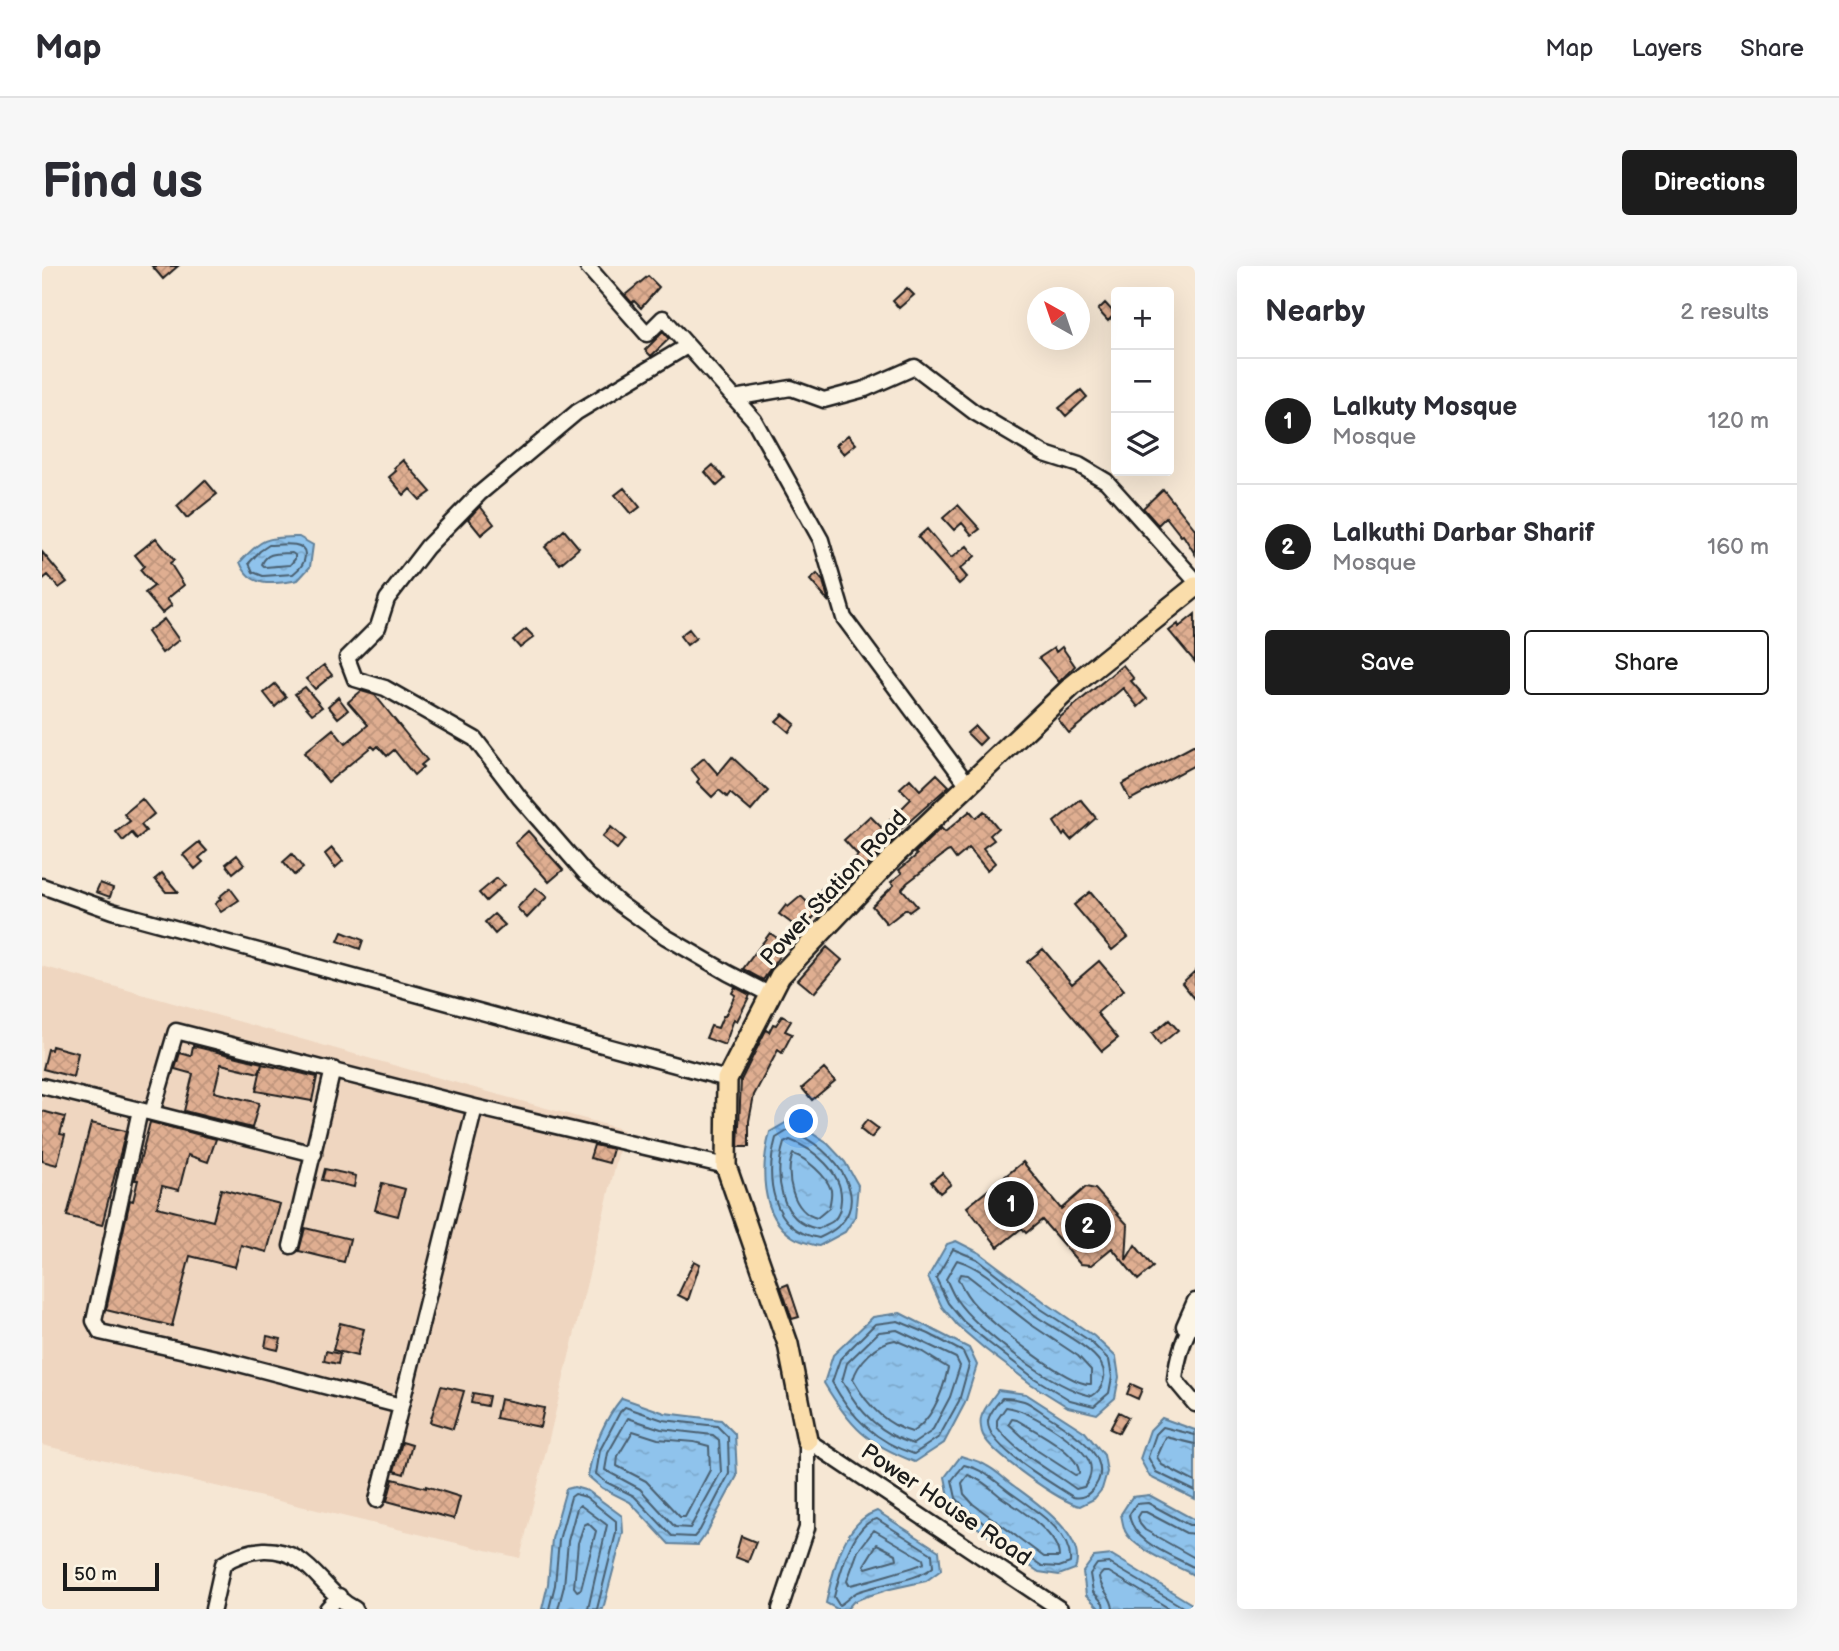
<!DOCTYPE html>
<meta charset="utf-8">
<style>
:root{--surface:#fff;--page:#f7f7f7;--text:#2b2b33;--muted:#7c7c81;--line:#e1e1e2;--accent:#1c1c1c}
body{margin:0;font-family:"Balsamiq Sans",sans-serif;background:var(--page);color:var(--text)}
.controls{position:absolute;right:21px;top:21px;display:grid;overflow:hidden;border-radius:7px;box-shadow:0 7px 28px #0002}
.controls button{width:63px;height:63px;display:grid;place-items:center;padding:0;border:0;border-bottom:2px solid var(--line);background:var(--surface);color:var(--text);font:35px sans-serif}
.compass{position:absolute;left:985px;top:21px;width:63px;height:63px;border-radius:50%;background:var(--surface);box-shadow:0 7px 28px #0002;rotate:320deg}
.scale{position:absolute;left:21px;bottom:18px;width:96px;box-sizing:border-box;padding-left:7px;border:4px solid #1c1c1c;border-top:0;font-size:19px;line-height:24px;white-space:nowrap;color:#1c1c1c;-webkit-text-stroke:5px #fcf5e5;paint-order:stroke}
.you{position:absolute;left:760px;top:856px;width:24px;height:24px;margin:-18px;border:5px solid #fff;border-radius:50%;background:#1a73e8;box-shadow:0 0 0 10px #1a73e833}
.badge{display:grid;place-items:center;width:46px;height:46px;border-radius:50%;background:var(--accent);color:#fff;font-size:23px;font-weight:700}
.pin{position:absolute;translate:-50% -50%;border:4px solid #fff;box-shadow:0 2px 7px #0006}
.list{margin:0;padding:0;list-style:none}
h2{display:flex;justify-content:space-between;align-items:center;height:91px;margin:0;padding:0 28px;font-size:30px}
h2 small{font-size:23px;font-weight:400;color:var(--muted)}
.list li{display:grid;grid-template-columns:46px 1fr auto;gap:21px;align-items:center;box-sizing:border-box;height:126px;padding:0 28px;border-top:2px solid var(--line)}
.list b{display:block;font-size:26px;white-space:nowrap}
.list p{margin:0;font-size:23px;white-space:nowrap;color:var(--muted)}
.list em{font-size:23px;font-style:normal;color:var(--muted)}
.actions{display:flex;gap:14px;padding:21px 28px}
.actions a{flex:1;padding:16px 0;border:2px solid var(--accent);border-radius:7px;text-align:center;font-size:24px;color:var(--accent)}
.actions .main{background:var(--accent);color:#fff}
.icon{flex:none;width:38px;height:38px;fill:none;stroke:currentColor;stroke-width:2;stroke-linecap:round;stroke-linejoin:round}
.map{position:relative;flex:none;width:1153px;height:1343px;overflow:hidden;border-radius:7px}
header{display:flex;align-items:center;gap:42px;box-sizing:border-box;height:98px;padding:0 35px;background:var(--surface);border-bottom:2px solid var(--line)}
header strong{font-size:33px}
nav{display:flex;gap:38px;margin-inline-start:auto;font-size:24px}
.intro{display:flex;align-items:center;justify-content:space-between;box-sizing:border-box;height:168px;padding:0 42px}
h1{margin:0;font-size:49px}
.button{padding:18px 32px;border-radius:7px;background:var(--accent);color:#fff;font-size:24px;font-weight:700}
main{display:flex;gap:42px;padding:0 42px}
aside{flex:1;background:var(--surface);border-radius:7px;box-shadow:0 7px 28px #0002}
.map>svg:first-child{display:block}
.built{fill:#efd6c0}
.water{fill:url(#water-ripples);stroke:#618099;stroke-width:2}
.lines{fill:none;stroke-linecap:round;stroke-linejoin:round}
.shore{stroke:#4a5f6f;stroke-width:2}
.building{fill:url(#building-cross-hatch);stroke:#1c1c1c;stroke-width:2}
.minor-casing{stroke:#1c1c1c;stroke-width:19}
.major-casing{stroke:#1c1c1c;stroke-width:24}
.minor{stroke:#fcf5e5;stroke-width:14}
.major{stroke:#faddab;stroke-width:19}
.labels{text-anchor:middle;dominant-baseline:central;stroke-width:7;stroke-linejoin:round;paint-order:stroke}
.street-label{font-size:23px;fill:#1c1c1c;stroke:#fcf5e5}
</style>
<header>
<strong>Map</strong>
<nav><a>Map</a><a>Layers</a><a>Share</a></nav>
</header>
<div class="intro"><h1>Find us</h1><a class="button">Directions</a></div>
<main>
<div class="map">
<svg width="1153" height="1343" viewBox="0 0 1153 1343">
<defs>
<pattern id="water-ripples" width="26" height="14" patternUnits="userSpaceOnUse" patternTransform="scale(1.75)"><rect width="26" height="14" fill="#8fc3ec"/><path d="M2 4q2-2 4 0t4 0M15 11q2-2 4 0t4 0" fill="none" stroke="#7ba7ca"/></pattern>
<pattern id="building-cross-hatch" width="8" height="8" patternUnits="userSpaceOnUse" patternTransform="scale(1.75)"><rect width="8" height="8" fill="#dfae91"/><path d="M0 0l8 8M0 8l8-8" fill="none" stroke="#bf957c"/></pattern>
</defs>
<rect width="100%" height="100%" fill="#f6e7d4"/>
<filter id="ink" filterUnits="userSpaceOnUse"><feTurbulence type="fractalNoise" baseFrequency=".0143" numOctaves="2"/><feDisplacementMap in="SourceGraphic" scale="14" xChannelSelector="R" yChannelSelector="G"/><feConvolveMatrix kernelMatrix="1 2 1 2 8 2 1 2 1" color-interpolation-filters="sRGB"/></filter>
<g filter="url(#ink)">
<!-- built -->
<path class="built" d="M0 700 582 864 478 1292 0 1179Z"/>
<!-- water -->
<path class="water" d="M257 271 271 279 268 301 256 314C232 318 208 323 198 296 221 271 224 272 257 271Z
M745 856 765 864 786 878 803 896 816 919 813 951 803 966 777 980C768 978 758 976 751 971 717 949 719 900 728 866Z
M914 975 938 987 1004 1037 1052 1070 1074 1091 1077 1111 1073 1132 1055 1148 1026 1141 989 1118 943 1083 916 1060 900 1041 886 1011 905 978Z
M858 1047 927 1082 935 1099 923 1137 902 1177 873 1196C824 1177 809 1162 782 1117L791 1089 831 1051Z
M956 1124 984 1128 1043 1166 1062 1189 1065 1206 1060 1223 1052 1233 1038 1240C1018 1236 950 1188 941 1169 939 1165 938 1156 939 1152 941 1143 951 1132 956 1124Z
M580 1132 623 1147 679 1154 693 1168 695 1210 664 1268 656 1279 627 1278 588 1236 560 1222 546 1210C551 1181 561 1155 580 1132Z
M1120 1152 1153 1164V1233L1108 1211 1098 1193 1108 1164Z
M919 1190C928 1193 938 1195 945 1200 955 1205 963 1214 972 1220 994 1236 1046 1271 1033 1303L1017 1309 997 1306 961 1282 920 1249 908 1235 903 1211Z
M532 1221 546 1225 580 1250 581 1267 561 1343H500L506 1318 510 1273 524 1223Z
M1107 1229 1153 1254V1310C1135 1300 1091 1283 1083 1265 1081 1260 1080 1253 1079 1248L1090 1231Z
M835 1245 897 1285 899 1304 884 1315 848 1323 820 1332 811 1336 805 1343H795L784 1337C791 1305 801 1256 835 1245Z
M1070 1289 1153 1340V1343H1058L1044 1329 1041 1306 1052 1291Z"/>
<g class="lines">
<!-- shore -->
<path class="shore" d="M227 279C237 279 263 274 263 288 263 298 258 302 251 308L221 310 211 306 207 297 218 285Z
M250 287 253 289V293L248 299 223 301 220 298C225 285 238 288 250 287Z
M747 864C793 881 843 944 777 972 729 964 723 912 734 872Z
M748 874C772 883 801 907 799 934 798 942 798 949 791 955 787 958 781 960 776 963 737 956 732 909 742 877Z
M751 888C764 892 785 910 789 924 790 929 788 937 787 942L775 952C751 947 742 908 751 888Z
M911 983 935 993 999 1043 1048 1075 1067 1094 1070 1111 1067 1127 1052 1140 1028 1134 992 1112 947 1077 921 1055 906 1037 894 1012Z
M915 994C945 1003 969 1031 994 1050 1012 1063 1047 1079 1059 1098 1066 1110 1060 1124 1050 1130 1013 1123 934 1064 914 1033 910 1027 907 1019 904 1013Z
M918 1008 925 1009 988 1058 1036 1090 1049 1104V1118C1028 1121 950 1058 934 1040 926 1032 921 1023 916 1013Z
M856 1055 887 1068 921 1086 927 1099 917 1135 897 1171 872 1188C834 1176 809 1151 790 1116L798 1093 833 1058Z
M855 1064 914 1092 918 1100 908 1131 890 1165 871 1178C838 1168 816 1145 800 1115L805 1097 837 1066Z
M853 1074 879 1085 906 1102C901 1125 891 1153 870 1166 843 1159 824 1137 811 1114 815 1097 836 1076 853 1074Z
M960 1132C967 1132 976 1133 982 1135 990 1138 998 1145 1006 1150 1027 1164 1078 1193 1050 1224 1045 1230 1039 1233 1031 1231 1012 1218 944 1181 946 1155 947 1147 955 1138 960 1132Z
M583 1141 621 1154 675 1160 686 1171 687 1208 658 1264 652 1271 630 1270 592 1230 564 1216 554 1208 558 1184 578 1146Z
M964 1141C985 1143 1036 1175 1047 1195 1051 1204 1048 1214 1042 1221L1034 1223C1007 1203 975 1188 955 1161V1154Z
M586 1152 619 1163 671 1169 677 1174 679 1206 648 1262 633 1261 598 1223 563 1204 566 1187Z
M970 1153 975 1154C991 1164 1039 1187 1037 1208L1033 1209 996 1185 967 1158Z
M591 1165 616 1173 652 1176 667 1180 668 1204 643 1251H638L604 1215 575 1200 576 1190Z
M1153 1169 1121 1161 1114 1168 1106 1191 1114 1206 1153 1225
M1153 1178 1124 1171 1115 1191 1120 1199 1153 1216
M922 1199C940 1203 951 1213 965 1224 987 1241 1031 1264 1028 1297L1017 1301 1000 1300 965 1276 925 1244 914 1232 910 1214Z
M926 1209C941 1214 950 1224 962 1233 980 1245 1017 1268 1017 1291H1002L931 1238 922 1228 920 1217Z
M835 1253 890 1288 891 1301C876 1315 837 1317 815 1326 808 1330 803 1336 797 1339L792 1331C797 1310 811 1257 835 1253Z
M546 1257 554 1265 539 1323 535 1325 532 1321 536 1277 542 1259Z
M1153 1259H1147L1106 1237 1094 1238 1087 1249C1092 1278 1130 1289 1153 1302
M832 1264 881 1293 882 1297C878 1300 816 1318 807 1319L805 1315 816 1285Z
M1153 1268 1144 1267 1104 1246H1099L1096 1251 1098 1258 1103 1264 1153 1292
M835 1278 854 1288 855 1293 824 1302 822 1299Z
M507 1343 513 1319 517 1274 529 1231 533 1228 544 1231 574 1255V1267L555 1343
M516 1343 522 1320 526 1275 535 1242 538 1239 565 1259 546 1343
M1062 1343 1061 1337 1051 1326 1048 1308 1055 1298 1067 1297 1144 1343
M1071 1343C1070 1329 1059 1325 1057 1311L1061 1306H1067L1128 1343"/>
</g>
<!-- building -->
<path class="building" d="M110 0H136L121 13Z
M606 10 617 21 599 42 592 35 590 37 583 29Z
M865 22 872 29 857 42 851 35Z
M1063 37 1073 48 1066 55 1056 44Z
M621 66 627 73 609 90 603 84Z
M1039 124 1045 131 1024 150 1017 142Z
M806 169 814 178 802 188 794 179Z
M361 194 389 226 378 234 368 223 362 229 347 211 354 205 352 202Z
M671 199 683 213 675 220 663 206Z
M163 214 175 228 145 252 135 240Z
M582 222 598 241 589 248 573 229Z
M1121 223 1153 263V288L1141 269 1139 270 1124 251 1116 259 1101 242Z
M916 239 938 263 930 269 920 257 912 264 901 252Z
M438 240 452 258 439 269 426 253Z
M885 263 909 292 925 280 933 290 918 303 925 311 917 318 876 271Z
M522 264 537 282 518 298 503 281Z
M114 272 132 294 128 297 142 319 125 333 130 339 120 347 103 327 112 320 98 304 102 300 93 289Z
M0 286 25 316 17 322 6 309 0 314Z
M775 308 781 315 787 336 768 314Z
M1153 348V396L1127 365 1136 358 1137 361Z
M122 353 137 374 120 387 105 366Z
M484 363 492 371 478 382 471 374Z
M647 363 654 372 645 379 638 370Z
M1020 381 1033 400 1017 416 997 392 1012 382 1014 386Z
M282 399 290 409 273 423 264 413Z
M1081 399 1092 413 1089 415 1105 433 1096 441 1081 422 1027 467 1016 453Z
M233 418 244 431 233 441 222 427Z
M263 421 280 441 270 448 253 428Z
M319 425 333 429 385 494 379 499 381 501 372 509 352 484 345 490 336 480 333 483 330 480 286 516 262 487 291 463 303 478 326 459 306 436Z
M296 431 306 444 296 452 286 440Z
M741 448 753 458 747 466 734 455Z
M933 460 944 472 937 479 925 467Z
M1153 479V499L1088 534 1080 518Z
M690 491 726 525 709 545 688 527 685 531 677 524 670 531 655 516 657 513 649 503 662 492 676 508Z
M895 508 907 520 851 570 853 572 815 610 806 600 816 589 802 574 828 550 840 562 869 533 858 522 868 513 878 524Z
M100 533 112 548 99 559 104 565 95 573 90 567 81 575 74 566 88 555 82 548Z
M1039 534 1054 552 1029 574 1023 567 1021 570 1012 556Z
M928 545 934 552 942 545 956 562 948 569 952 574 941 582 953 597 945 604 927 582 914 593 908 585 905 586 865 617 860 623 875 640 867 646 864 643 845 658 830 640 852 619 849 616 860 607 857 604 875 589 873 587 899 562 903 566Z
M569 561 583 573 575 583 560 571Z
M486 565 521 604 507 616 473 577Z
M157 576 165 585 157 592 161 596 153 603 141 589Z
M290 582 301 595 293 602 283 588Z
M250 588 261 602 252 609 241 596Z
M195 589 202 598 191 607 184 598Z
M120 607 136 626H124L113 613Z
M455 612 462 619 444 635 437 627Z
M58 617 71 622 68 631 54 626Z
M786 617 795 626 767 656 763 652 756 662 737 648 744 639 746 641 759 630 765 636Z
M188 622 197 634 179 646 173 638 179 633 177 631Z
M494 622 505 631 485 652 475 642Z
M1048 626 1086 671 1070 684 1032 639Z
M452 648 463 659 453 668 443 656Z
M300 666 321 674 318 683 296 675Z
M728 667 745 679 721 714 701 703Z
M785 681 800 694 772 727 756 714Z
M1001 683 1030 718 1057 695 1082 724 1055 747 1076 772 1060 785 985 696Z
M1153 705V733L1140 717Z
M693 721 708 729 695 755 692 753 683 779 664 772 669 760 676 762 681 750H683L693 729 690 727Z
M740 750 749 755 743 765 750 768 740 787 736 784 712 829 707 855V881H696L699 814 724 764 727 766 731 758 734 759Z
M1127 754 1136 764 1118 779 1110 768Z
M10 780 36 787 31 811 1 803 6 783 9 784Z
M151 780 220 797 217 807 179 798 172 826 217 837 210 862 142 845 151 808 133 803 138 787 149 790Z
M220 798 275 811 270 835 214 825Z
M782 803 793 815 770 834 760 822Z
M0 845 23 851 18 868 23 869 15 899 0 895Z
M825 854 837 863 829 872 818 863Z
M108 856 174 873 166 896 146 889 137 924 120 920 115 941 171 955 179 923 238 938 225 986 199 979 193 1001 148 990 130 1060 64 1044 88 934 91 935 96 914H93Z
M49 857 84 865 60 959 25 950Z
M552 879 571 883 567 897 548 892Z
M981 896 1019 943 1044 921 1053 923 1086 959 1084 994 1093 979 1111 1001 1096 1014 1070 982 1049 999 1038 998 1000 954 984 967 980 962 956 981 925 941Z
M283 903 314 910 312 921 280 914Z
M900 907 909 918 898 927 889 916Z
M340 917 363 923 356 950 333 944Z
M263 962 308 973 302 996 257 985Z
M652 995 658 998 646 1034 636 1029Z
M746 1018 757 1051 750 1053 739 1021Z
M298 1057 322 1063 315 1090 291 1084Z
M225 1070 239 1073 236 1084 223 1081Z
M284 1085 298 1088 296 1098 282 1095Z
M1089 1118 1100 1123 1096 1133 1085 1128Z
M399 1120 422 1125 411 1163 388 1156Z
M431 1127 447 1130 445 1140 429 1137Z
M458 1133 502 1142 498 1161 454 1152Z
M1077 1146 1086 1151 1077 1167 1068 1163Z
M360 1176 370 1179 362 1208 352 1205Z
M351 1213 384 1222V1220L418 1231 412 1253 345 1235Z
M699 1270 714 1276 706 1296 693 1291Z"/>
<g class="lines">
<!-- minor casing -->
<g class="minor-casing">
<path id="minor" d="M545 0 605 68 621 52 712 154 779 274 802 352 926 519
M645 80 535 146 437 228 385 281 345 333 336 361 305 392 313 413 343 422 433 473 478 532 544 608 578 638 624 671 686 707 729 729
M692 132 749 122 782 134 823 123 873 101 932 146 1003 188 1037 199 1064 215 1153 314
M0 620 70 645 685 813
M0 820 110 847 134 765 433 841 684 900
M98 844 52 1055 58 1066 174 1092 359 1140 433 841
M110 847 272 888
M249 980 291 803
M1153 1052C1141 1072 1135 1092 1133 1114L1153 1138
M1142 1060 1153 1035
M765 1174 1018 1343
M335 1234 359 1140
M171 1343 181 1298C194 1289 206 1285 222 1284 269 1283 278 1325 313 1343
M285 1343 297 1330
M738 1343 765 1262V1174"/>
</g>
<!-- major casing -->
<g class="major-casing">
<path id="major" d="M765 1174 746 1078 684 900 685 813 738 710 853 589 1030 420 1153 321"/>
</g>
<!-- minor -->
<use href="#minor" class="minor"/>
<!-- major -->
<use href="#major" class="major"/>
</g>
</g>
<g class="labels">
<!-- street labels -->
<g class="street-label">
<text transform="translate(792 622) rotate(-47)">Power Station Road</text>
<text transform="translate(904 1239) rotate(34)">Power House Road</text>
</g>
</g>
</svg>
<div class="controls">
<button>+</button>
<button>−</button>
<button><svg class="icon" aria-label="layers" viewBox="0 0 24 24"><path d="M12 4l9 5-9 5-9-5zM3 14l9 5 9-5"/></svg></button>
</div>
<svg class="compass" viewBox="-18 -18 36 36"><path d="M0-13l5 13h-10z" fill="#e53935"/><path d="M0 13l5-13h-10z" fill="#7c7c81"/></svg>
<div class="scale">50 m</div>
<div class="you"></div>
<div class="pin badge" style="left:969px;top:938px">1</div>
<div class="pin badge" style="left:1046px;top:960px">2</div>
</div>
<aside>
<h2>Nearby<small>2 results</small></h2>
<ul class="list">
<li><span class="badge">1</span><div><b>Lalkuty Mosque</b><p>Mosque</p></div><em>120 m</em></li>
<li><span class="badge">2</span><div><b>Lalkuthi Darbar Sharif</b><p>Mosque</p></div><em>160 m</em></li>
</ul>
<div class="actions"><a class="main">Save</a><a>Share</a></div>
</aside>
</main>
